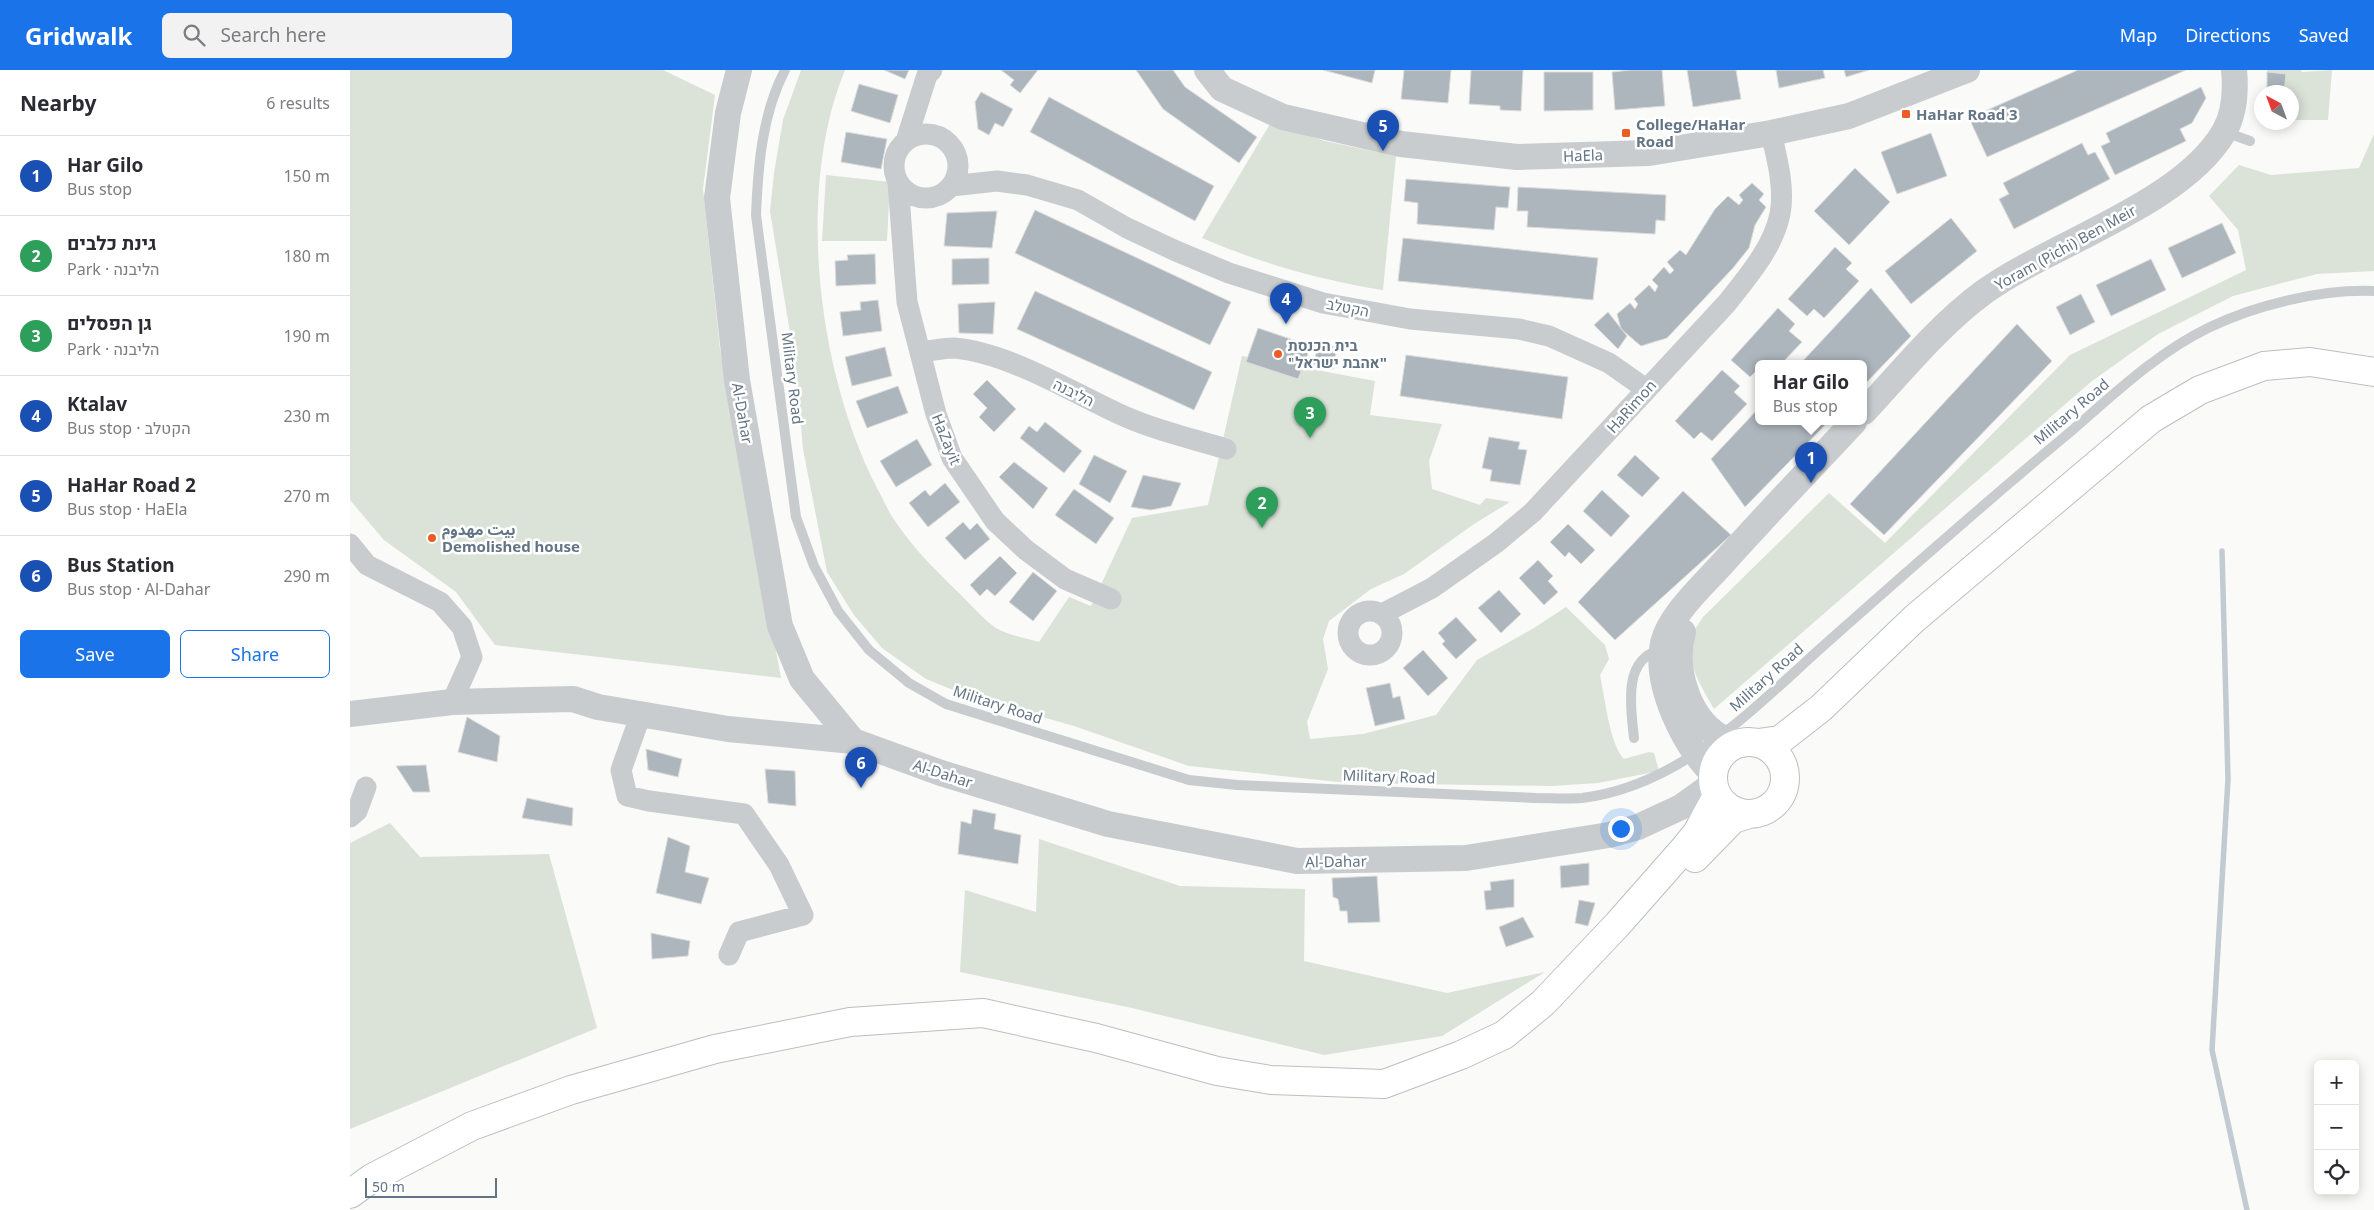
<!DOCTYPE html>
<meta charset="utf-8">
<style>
:root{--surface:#fff;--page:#f2f2f3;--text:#2b2b33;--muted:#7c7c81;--line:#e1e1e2;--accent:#1a73e8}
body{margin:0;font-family:"Noto Sans","Noto Sans Arabic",Heebo,sans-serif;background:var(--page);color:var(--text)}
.controls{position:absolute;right:15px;bottom:15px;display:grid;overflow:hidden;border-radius:8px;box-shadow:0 2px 12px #0003}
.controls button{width:45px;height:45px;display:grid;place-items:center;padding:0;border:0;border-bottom:1px solid var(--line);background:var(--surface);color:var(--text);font:25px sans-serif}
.compass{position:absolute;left:1904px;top:15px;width:45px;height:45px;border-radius:50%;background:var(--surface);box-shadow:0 2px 12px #0003;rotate:319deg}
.scale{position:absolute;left:15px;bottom:12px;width:132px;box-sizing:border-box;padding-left:5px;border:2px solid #637484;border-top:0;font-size:14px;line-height:18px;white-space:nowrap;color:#637484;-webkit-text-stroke:4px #fff;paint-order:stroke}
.you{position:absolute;left:1270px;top:758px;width:18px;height:18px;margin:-12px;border:4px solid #fff;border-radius:50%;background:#1a73e8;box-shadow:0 0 0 8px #1a73e833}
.badge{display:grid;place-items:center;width:32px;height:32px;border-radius:50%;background:var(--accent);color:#fff;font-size:16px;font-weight:700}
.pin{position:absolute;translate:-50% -41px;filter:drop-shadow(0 1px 2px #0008)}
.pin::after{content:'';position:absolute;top:26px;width:18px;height:15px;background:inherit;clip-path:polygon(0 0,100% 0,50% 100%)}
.popup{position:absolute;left:1405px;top:290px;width:112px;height:65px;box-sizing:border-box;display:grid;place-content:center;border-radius:8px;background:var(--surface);filter:drop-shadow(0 1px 4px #0005);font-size:16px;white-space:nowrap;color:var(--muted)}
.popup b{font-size:19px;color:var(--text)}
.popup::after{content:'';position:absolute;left:50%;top:100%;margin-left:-10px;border:10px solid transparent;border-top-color:var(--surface)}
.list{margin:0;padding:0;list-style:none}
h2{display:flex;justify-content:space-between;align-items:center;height:65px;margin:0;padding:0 20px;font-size:21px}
h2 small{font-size:16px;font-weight:400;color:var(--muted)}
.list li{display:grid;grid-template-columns:32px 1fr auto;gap:15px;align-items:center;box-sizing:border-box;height:80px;padding:0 20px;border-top:1px solid var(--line)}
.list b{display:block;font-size:19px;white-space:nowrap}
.list p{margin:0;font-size:16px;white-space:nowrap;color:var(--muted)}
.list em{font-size:16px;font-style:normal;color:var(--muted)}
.actions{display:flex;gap:10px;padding:15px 20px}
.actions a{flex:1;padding:11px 0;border:1px solid var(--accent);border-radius:8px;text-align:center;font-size:18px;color:var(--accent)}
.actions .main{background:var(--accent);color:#fff}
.icon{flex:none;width:28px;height:28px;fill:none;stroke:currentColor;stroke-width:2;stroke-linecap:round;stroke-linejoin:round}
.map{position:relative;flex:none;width:2024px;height:1140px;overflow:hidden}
header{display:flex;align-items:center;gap:30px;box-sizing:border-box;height:70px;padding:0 25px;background:var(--accent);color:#fff}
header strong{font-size:24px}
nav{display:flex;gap:28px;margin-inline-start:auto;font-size:18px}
.search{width:350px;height:45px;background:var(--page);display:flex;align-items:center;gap:12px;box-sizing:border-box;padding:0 18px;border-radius:8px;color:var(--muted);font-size:19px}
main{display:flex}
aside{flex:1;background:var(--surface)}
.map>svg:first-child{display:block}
.green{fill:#dbe2d8}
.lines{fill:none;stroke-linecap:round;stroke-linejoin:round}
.stream{stroke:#c2cbd1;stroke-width:5.5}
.building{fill:#aeb6bd;stroke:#dcdcda}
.primary-casing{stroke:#bbbfc3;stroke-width:30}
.service{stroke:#c8cccf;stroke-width:10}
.minor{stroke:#c8cccf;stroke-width:21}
.tertiary{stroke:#c8cccf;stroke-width:26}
.primary{stroke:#fff;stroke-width:28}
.poi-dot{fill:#ed5c24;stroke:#fff;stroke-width:2}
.labels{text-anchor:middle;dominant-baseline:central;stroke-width:5;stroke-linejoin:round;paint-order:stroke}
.poi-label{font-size:15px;font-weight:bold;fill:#637484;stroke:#fff;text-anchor:start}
.street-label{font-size:15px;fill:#637484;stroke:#fff}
</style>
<header>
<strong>Gridwalk</strong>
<div class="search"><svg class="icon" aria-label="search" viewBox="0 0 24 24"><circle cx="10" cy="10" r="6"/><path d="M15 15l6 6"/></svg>Search here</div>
<nav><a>Map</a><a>Directions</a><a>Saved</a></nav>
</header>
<main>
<aside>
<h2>Nearby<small>6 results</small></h2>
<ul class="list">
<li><span class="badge" style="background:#1a4fb4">1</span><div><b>Har Gilo</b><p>Bus stop</p></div><em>150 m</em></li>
<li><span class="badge" style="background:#2e9e5b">2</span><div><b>גינת כלבים</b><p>Park · הליבנה</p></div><em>180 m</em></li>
<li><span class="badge" style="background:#2e9e5b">3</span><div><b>גן הפסלים</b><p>Park · הליבנה</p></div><em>190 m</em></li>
<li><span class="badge" style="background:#1a4fb4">4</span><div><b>Ktalav</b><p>Bus stop · הקטלב</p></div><em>230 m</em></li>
<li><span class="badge" style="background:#1a4fb4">5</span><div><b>HaHar Road 2</b><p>Bus stop · HaEla</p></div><em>270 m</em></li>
<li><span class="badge" style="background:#1a4fb4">6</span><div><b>Bus Station</b><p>Bus stop · Al-Dahar</p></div><em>290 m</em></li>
</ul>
<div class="actions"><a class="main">Save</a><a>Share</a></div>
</aside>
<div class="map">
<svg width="2024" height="1140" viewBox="0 0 2024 1140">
<rect width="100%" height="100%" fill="#fafaf8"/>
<!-- green -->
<path class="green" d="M0 0H313L365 25 353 119 370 279 431 608 145 575 106 522 34 470 0 430Z
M451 0H495C445 121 468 304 527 418 533 429 538 441 545 451 563 478 587 502 610 524 621 535 633 549 646 558 657 565 676 568 689 572L719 527 741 536 782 448 858 435 892 286 1025 311 1020 345 1092 354 1079 391 1082 419 1130 435 1136 428 1160 432 1124 454 1054 504 1021 519 979 551 973 569 978 599 957 652 960 669 1013 664 1086 645 1127 590 1184 558 1216 537 1255 575 1259 589 1250 605C1255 627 1259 673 1274 689L1299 682 1304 683 1309 701 1248 713 1201 716 998 713 839 696 724 656 618 626 576 609 532 578 504 545 477 502 453 379 446 299 420 141 424 103 433 50Z
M1917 0H1951L1952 2 1982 0 1978 50H1942V22H1934L1936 4 1917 2Z
M920 54 975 71 1046 86 1033 220C970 210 910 193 852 168Z
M2024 64V201L1967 204 1883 226 1808 264 1742 311 1364 639C1352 618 1333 589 1343 564 1345 558 1350 552 1353 547L1479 423 1535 473 1720 285 1896 200 1888 160 1859 126 1889 95 1921 105 2009 98Z
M476 105 540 112 537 171H472Z
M40 753 70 787 199 784 247 958 0 1059V773Z
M689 769 830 816 955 819 954 891 1097 923 1195 902 1092 966 974 985 782 938 610 902 615 820 686 842Z"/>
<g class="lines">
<!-- stream -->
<path class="stream" d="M1872 481 1878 709 1862 980 1897 1140"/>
</g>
<!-- building -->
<path class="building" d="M534 0H559L555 9Z
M651 0H688L670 23 660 15 664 10Z
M786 0H823L835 17 907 67 889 93 813 39Z
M973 0H1025L1022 13Z
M1054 0H1101L1098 33 1051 29Z
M1121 0H1173L1171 41 1150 40V36L1119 34Z
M1281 0H1312L1315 36 1265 40 1262 2Z
M1337 0H1386L1391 29 1343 37Z
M1426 0H1473L1475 8 1429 18Z
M1494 0H1519L1496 7Z
M1728 0H1836L1637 87 1619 48Z
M1194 2H1243V40L1194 41Z
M1917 2 1936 4 1934 22H1917Z
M509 14 548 25 540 53 501 41Z
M1851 17 1856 28 1842 53 1830 59 1836 71 1765 105 1751 76 1760 72 1756 63Z
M631 22 663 39 653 57 645 53 639 65 628 59 625 32Z
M699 27 864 116 845 151 680 62Z
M496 62 537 69 531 99 491 92Z
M1581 63 1597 106 1547 124 1531 82Z
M1732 73 1738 85 1745 82 1760 109 1664 159 1649 129 1659 124 1653 113Z
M1505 98 1540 132 1499 175 1464 141Z
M1056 109 1160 117 1158 138 1146 137 1144 160 1067 154 1068 133 1054 131Z
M1402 113 1414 124 1409 130 1416 137 1405 155 1399 178 1383 198 1317 268 1291 276 1271 259 1267 244 1280 233 1285 239 1288 234 1284 229 1299 215 1305 222 1308 216 1302 210 1314 197 1320 204 1324 200 1317 192 1330 180 1336 185 1365 139 1378 126 1389 135 1393 130 1389 125Z
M1168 117 1316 125 1315 151 1306 150 1305 164 1177 157 1178 141H1167Z
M685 140 881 232 860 275 665 183Z
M647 141 642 178 594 176 597 143Z
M1601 148 1627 181 1561 234 1535 201Z
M1872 153 1886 183 1832 208 1818 178Z
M1053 168 1248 188 1243 230 1048 211Z
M1485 177 1502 193 1496 199 1509 211 1474 248 1464 239 1457 246 1438 229Z
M525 184 526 214 486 216 485 191 498 190 497 185Z
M639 188V214L602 215V189Z
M1801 189 1816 220 1761 246 1746 215Z
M1521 218 1561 266 1514 315V294H1450Z
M685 221 862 302 844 340 667 259Z
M1731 224 1745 252 1720 265 1706 237Z
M528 230 532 261 493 266 490 242 511 240 510 232Z
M645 232 643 264 609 263 608 234Z
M1428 238 1445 254 1439 261 1452 272 1431 294H1408V301L1407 300 1400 307 1381 290Z
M1258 242 1277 266 1268 279 1244 255Z
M1667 254 1702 291 1534 465 1500 434Z
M908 258 961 276 948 309 896 292Z
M969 273 987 277 983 299 963 294Z
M535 277 542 306 502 316 495 287Z
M1056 285 1218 307 1212 349 1050 326Z
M1372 300 1390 316 1384 322 1397 334 1362 371 1351 362 1344 369 1325 351Z
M637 310 666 339 644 362 629 347 637 338 623 324Z
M548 316 558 343 517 358 506 331Z
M1408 339V352H1478L1395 437 1361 389Z
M695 352 732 381 714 403 670 368 679 356 687 362Z
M1139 367 1170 372 1168 379 1177 380 1170 415 1140 411 1142 400 1132 398Z
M567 369 582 395 546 417 530 391Z
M744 385 777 401 760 433 729 414Z
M1285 385 1310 408 1292 427 1267 405Z
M664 392 698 418 683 439 649 407Z
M793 405 831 413 821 436 801 440 781 437Z
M595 413 610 432 578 457 559 433 575 420 580 426Z
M724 419 764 448 746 474 705 445Z
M1252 420 1280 446 1261 467 1233 441Z
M1333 421 1381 465 1265 570 1228 532Z
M613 452 620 460 627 453 640 469 615 490 595 468Z
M1218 454 1245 480 1231 494 1219 482 1215 487 1200 472Z
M650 486 667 503 645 526 637 519 630 526 620 515Z
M1188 490 1203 506 1198 511 1208 522 1194 535 1169 508Z
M683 502 707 521 683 551 659 532Z
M1149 520 1171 544 1151 563 1128 538Z
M1106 547 1127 570 1106 589 1092 574 1095 571 1088 563Z
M1073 580 1098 608 1078 626 1053 598Z
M1040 613 1043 628 1050 626 1055 649 1025 656 1016 618Z
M117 647 150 666 147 692 108 682Z
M296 679 332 689 328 707 298 700Z
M76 695 80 722H63L46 696Z
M415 699 445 701 446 736 418 733Z
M177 728 223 738 222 756 172 748Z
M623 739 646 744 644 759 671 765 668 794 608 784 611 751 621 754Z
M318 767 340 776 335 802 359 808 351 834 306 823Z
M1239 793V815L1211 818 1210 796Z
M1027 806 1030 852 998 853 997 841H990L988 829 983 827 982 808Z
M1164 809V837L1136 840 1134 821 1141 820 1140 812Z
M1229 830 1245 833 1238 856 1225 853Z
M1173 847 1184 867 1156 877 1149 857Z
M301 863 340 871 338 886 302 889Z"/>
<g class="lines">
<!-- primary casing -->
<g class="primary-casing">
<path id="primary" d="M1363 708a36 36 0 1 1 72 0a36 36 0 1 1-72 0Z
M1408 673 1430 670 1471 638 1564 549 1801 349 1850 320 1914 296 1960 292 2024 302
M1345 788 1383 749 1396 745
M0 1124 22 1108 122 1056 221 1020 365 979 500 952 633 943 746 968 867 1001 921 1010 1034 1014 1111 985 1154 965 1193 933 1267 855 1334 779 1347 763 1367 726"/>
</g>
<!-- service -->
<path class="service" d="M435 0C412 44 408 96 406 145L446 447 464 496 488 541 519 580 559 613 596 634 839 710 887 715 1186 728C1201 728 1217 729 1232 728 1330 716 1402 640 1472 577 1552 506 1631 436 1713 368 1759 329 1803 285 1858 258 1905 235 1971 219 2024 221
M1875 62 1900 71
M1284 668C1281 639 1272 589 1310 580"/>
<!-- minor -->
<path class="minor" d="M544 96a32 32 0 1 1 64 0a32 32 0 1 1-64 0Z
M557 68 577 5 582 0
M548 112 557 232 586 344 602 388 645 451 676 480 715 509 761 529
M601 116 647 111 677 115 728 130 777 158 826 181 879 203 973 233 1060 249 1169 259 1199 266 1259 293 1296 319
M570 282C581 281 593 278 604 278 656 282 720 321 767 343 801 359 839 368 876 379
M0 474 17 495 90 532 112 557 122 587 102 632
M998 563a22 22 0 1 1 44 0a22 22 0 1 1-44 0Z
M1032 544 1082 518 1146 473 1183 442 1377 233C1398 206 1423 178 1430 144 1435 118 1427 88 1421 63
M291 644 271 700 277 726 299 731 394 744 429 795 453 845 389 862 379 885
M0 747 7 741 16 717"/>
<!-- tertiary -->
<path class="tertiary" d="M389 0 378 43 367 128 387 310 430 556 452 609 503 671 591 703 758 754 947 791 1116 788 1259 765 1288 757 1331 737 1363 714
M857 0 872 19 933 47 1051 74 1167 87 1299 83 1421 63 1499 46 1617 0
M1514 342C1552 301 1589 255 1634 222 1702 173 1832 134 1874 62 1885 43 1886 21 1884 0
M1333 562C1323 597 1337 646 1369 666 1375 669 1384 670 1391 672
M0 644 102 632 223 629 248 637 378 659 503 671
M1363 704C1334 675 1304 615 1313 573 1319 546 1354 514 1372 494 1415 446 1460 399 1504 352"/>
<!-- primary -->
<use href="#primary" class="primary"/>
</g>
<!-- markers -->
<g class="poi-dot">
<rect x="1551" y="39" width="10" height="10" rx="2.5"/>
<rect x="1271" y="58" width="10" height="10" rx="2.5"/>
<circle cx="928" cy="284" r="5"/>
<circle cx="82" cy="468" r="5"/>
</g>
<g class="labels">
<!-- poi labels -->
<g class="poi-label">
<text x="1566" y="44">HaHar Road 3</text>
<text x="1286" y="54">College/HaHar<tspan x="1286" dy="17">Road</tspan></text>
<text x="938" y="275">בית הכנסת<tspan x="938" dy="17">"אהבת ישראל"</tspan></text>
<text x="92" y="459">بيت مهدوم<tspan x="92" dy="17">Demolished house</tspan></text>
</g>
<!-- street labels -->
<g class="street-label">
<text transform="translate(1233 85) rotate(-2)">HaEla</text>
<text transform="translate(1715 177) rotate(-29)">Yoram (Pichi) Ben Meir</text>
<text transform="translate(998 237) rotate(11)">הקטלב</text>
<text transform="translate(443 308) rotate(83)">Military Road</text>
<text transform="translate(724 322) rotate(26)">הליבנה</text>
<text transform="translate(1281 336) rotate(-48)">HaRimon</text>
<text transform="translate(1721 341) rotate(-40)">Military Road</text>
<text transform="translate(393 343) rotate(80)">Al-Dahar</text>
<text transform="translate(597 369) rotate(68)">HaZayit</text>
<text transform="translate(1416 607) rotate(-42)">Military Road</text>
<text transform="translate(648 634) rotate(18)">Military Road</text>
<text transform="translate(593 703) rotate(18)">Al-Dahar</text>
<text transform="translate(1039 706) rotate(2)">Military Road</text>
<text transform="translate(986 791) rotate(-1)">Al-Dahar</text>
</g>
</g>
</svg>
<div class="controls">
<button>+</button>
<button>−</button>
<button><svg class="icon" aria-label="locate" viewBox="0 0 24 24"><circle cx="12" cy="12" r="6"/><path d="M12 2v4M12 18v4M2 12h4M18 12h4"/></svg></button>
</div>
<svg class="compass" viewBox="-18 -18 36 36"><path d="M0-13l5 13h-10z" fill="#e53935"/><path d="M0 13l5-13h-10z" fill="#7c7c81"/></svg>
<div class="scale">50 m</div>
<div class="you"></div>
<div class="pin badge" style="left:1461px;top:413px;background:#1a4fb4">1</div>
<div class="popup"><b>Har Gilo</b>Bus stop</div>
<div class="pin badge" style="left:912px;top:458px;background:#2e9e5b">2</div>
<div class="pin badge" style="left:960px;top:368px;background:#2e9e5b">3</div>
<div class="pin badge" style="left:936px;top:254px;background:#1a4fb4">4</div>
<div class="pin badge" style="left:1033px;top:81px;background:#1a4fb4">5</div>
<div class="pin badge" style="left:511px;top:718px;background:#1a4fb4">6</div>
</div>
</main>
